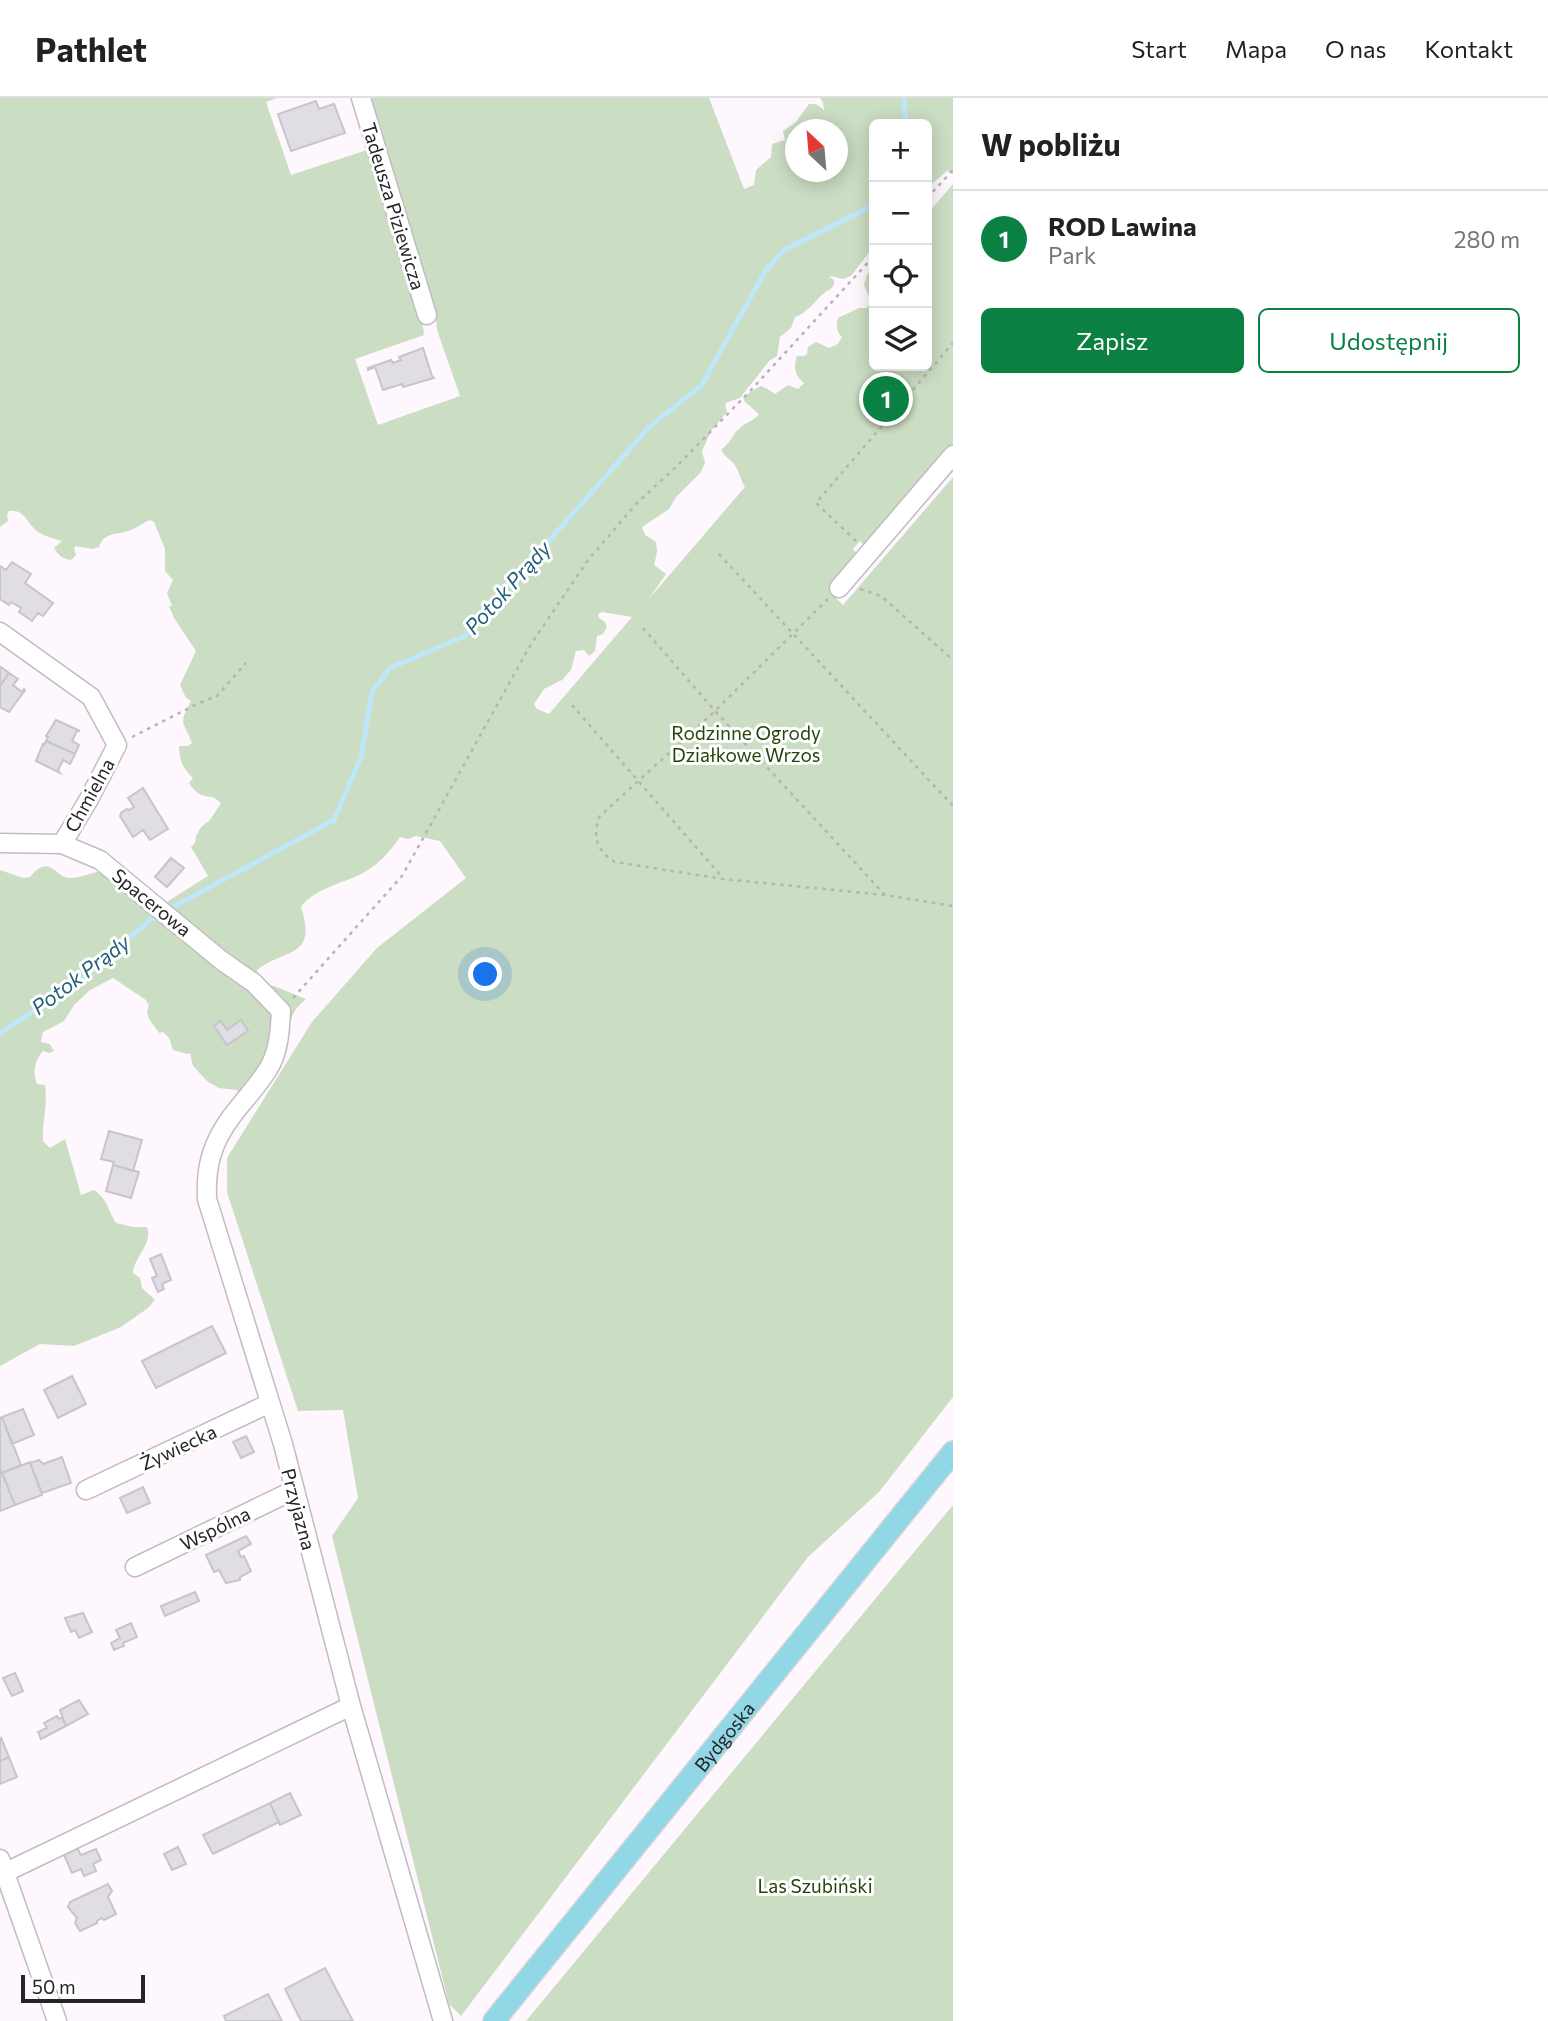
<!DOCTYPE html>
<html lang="pl">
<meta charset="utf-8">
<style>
:root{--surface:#fff;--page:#f6f6f6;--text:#222;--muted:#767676;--line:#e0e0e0;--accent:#0b8043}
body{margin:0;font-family:Commissioner,sans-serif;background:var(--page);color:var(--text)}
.controls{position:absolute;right:21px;top:21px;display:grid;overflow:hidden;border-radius:10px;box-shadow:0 4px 18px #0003}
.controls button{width:63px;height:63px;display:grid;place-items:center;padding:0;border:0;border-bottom:2px solid var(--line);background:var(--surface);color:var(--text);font:35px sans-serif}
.compass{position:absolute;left:785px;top:21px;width:63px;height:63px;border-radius:50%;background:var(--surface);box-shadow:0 4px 18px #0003;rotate:334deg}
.scale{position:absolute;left:21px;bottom:18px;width:124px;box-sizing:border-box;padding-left:7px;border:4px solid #262426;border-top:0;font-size:19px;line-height:24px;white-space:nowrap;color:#262426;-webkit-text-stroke:5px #fff;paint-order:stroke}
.you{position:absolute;left:486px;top:877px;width:24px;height:24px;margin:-18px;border:5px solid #fff;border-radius:50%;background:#1a73e8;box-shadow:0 0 0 10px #1a73e833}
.badge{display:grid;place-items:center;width:46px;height:46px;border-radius:50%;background:var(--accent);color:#fff;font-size:23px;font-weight:700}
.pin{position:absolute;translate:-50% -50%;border:4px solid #fff;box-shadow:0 2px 7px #0006}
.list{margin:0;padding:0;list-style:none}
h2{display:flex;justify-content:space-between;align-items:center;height:91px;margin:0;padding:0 28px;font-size:30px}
h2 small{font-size:23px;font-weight:400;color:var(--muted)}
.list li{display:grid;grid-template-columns:46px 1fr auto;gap:21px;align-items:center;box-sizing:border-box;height:98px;padding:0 28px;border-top:2px solid var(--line)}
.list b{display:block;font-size:26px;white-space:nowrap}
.list p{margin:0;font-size:23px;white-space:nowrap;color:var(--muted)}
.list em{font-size:23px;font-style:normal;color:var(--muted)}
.actions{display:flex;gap:14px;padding:21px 28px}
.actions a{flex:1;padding:16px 0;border:2px solid var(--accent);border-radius:10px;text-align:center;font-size:24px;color:var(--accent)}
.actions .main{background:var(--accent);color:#fff}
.icon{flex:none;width:38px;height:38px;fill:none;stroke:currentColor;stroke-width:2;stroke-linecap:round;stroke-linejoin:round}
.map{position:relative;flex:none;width:953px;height:1923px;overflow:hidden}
header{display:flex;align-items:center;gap:42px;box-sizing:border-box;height:98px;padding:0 35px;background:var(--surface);border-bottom:2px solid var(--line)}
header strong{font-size:33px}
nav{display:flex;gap:38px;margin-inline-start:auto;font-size:24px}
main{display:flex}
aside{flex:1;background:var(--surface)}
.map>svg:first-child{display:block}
.green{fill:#cbddc2;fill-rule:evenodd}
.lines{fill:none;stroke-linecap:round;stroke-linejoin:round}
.stream{stroke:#bfe7fa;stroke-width:5}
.building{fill:#e1dde5;stroke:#c8c4cb;stroke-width:2}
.minor-casing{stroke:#c2bcc2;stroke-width:21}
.major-casing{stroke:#d8d8d8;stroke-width:24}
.path{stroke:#b8b3b8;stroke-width:2.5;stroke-dasharray:3.5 5;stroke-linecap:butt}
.minor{stroke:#fff;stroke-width:18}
.major{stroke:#91d7e5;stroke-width:21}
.labels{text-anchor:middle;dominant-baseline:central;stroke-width:6;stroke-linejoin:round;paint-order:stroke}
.street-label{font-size:19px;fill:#262426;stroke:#fff}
.park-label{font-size:19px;fill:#25450b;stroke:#fff}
.water-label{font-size:21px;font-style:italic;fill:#236078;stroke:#fff}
</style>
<header>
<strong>Pathlet</strong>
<nav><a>Start</a><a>Mapa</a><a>O nas</a><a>Kontakt</a></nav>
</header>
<main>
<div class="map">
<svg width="953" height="1923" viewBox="0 0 953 1923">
<rect width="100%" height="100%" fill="#fef7fd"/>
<!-- green -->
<path class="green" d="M0 0H277L266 4 291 77 367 52 351 1 353 0 420 209 424 237 355 261 378 327 460 298 437 232 435 212 366 0H709L744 91 754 87 756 72 771 59 772 46 785 42 783 33 796 24 809 6H816L824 12 823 5 820 0H953V76L947 73 927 90V26H874V148L851 178 843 181 831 178 828 181 832 180 834 183C834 184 834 187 833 188 830 193 827 192 823 196 815 203 807 215 795 219L791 230 780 239 777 258 769 263 740 300 728 304 725 306 727 314 711 333 702 353 705 365 701 374 676 399 669 411 642 429 645 437 656 444 657 454 654 467 666 476 648 502 745 389C741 383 740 377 737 371 734 363 725 360 721 352 732 343 731 338 740 330 746 324 754 323 759 316L745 304 743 299 760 288 766 290 775 296 788 287 798 291 804 285C795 277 793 270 797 258H803L807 256 808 249 816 244 829 250 838 246 842 239C836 233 836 228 838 220L859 210H866L874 205V268H927V116L953 86V351L867 452 860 443 853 451 859 459 831 495 843 507 953 379V1299L879 1394 808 1459 461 1918 449 1906 332 1438 358 1400 343 1312 298 1313 227 1094V1060L312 924 377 850 466 780 440 743 416 738 408 741 400 739C390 754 376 769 359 777 340 786 314 791 301 809 318 861 284 850 257 872L260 883 264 888H274L306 901C282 920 293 938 283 961 278 974 260 993 251 1006L240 997 237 992 219 990 208 984 193 968 190 955 187 956 173 952 169 940 163 934 159 935C154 926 143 918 149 908L146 902 113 880 90 892 74 907 64 923 43 934 41 944 50 946 54 953 49 955 43 953C35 962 32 974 37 986L45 987C48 1006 42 1024 43 1043L50 1050 65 1041 81 1097 94 1092C109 1103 107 1111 116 1125L133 1129H147C153 1147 134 1158 133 1175L140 1180 142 1190 155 1202 148 1210 121 1229 74 1248 40 1246 0 1268V772L23 780 30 779C50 755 54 779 69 780 79 780 93 775 103 772L162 807 208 778 191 749 195 745 196 738 201 729 210 722 221 705 213 699C201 699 195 694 189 685L193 680C182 669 180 664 179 648H188L192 645C183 621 178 628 191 603L186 600 180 587 196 553 174 520 169 508H172L167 495 173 482 165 473V451L154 424 150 422C142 425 136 431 128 433 116 437 104 434 99 449L92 451 75 448 74 451 76 457 71 462C63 461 58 457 54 450L62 443C55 441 47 439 40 435 27 428 26 410 9 413L7 417 8 423 0 429ZM796 32H838V74H796ZM602 514 632 519 549 616 537 611 534 606 544 591 562 582 571 572 576 553 584 552 589 558 595 553 597 538 603 536 607 529 605 524 599 520 598 516Z
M874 169V203L868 196 864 187 867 177Z
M953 1407V1923H526Z"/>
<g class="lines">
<!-- stream -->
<path class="stream" d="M904 0 906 26
M0 935 83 880 151 821 334 722 361 659 372 594 390 570 465 538 650 328 701 288 766 172 784 152 874 107"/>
</g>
<!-- building -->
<path class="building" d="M316 3 319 11 334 6 345 35 291 53 278 16Z
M423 250 432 278 434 280 403 289 402 286 383 292 375 269 368 272V270L391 262 393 265 401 262 399 259Z
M12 464 31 476 25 485 53 505 43 518 38 515 32 523 19 514 21 510 11 504 9 507 0 501V468L6 472Z
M1 569 9 575 0 588V570Z
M9 575 18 581 13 587 22 594 24 591 25 592 9 614 0 609V588Z
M56 622 80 633H77L72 643 79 647 75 656 46 643 48 639 46 638Z
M46 643 75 656 70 666 63 662 58 672 60 675 36 663 43 646 44 647Z
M143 690 168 731 150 742 143 732 133 739 120 718 121 715 127 711 129 712 134 709 128 700Z
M171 760 184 770 167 789 155 779Z
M241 922 248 933 227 947 214 928 221 923 227 932Z
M109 1033 142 1042 133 1073 113 1067 114 1064 101 1061Z
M113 1067 139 1074 131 1100 106 1093Z
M161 1156 171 1182 162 1186 164 1191 158 1194 152 1180 157 1178 150 1161Z
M212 1228 226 1255 156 1290 142 1263Z
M72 1278 86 1306 58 1320 44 1292Z
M23 1311 34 1337 12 1346 2 1319Z
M2 1319 21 1367 2 1375 0 1370V1320Z
M246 1338 254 1354 241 1360 233 1344Z
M62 1359 71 1385 42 1395 30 1365 39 1362 43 1366Z
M30 1364 42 1397 15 1407 2 1375Z
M0 1375H2L15 1407 0 1413Z
M143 1389 150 1405 127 1415 120 1400Z
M246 1438 251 1446 238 1453 241 1459 244 1458 251 1473 240 1479V1482L226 1485 219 1472 214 1474 206 1457Z
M195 1494 199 1503 165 1518 161 1508Z
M83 1515 92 1534 79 1540 75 1532 71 1534 65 1520Z
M131 1525 137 1539 123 1545 124 1548 114 1552 111 1545 120 1540 116 1532Z
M15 1575 23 1593 12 1598 3 1580Z
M79 1602 88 1616 66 1628 60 1612Z
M57 1618 59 1621 62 1619 66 1628 41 1641 38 1634 47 1630 44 1625Z
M1 1640 9 1659 0 1663V1641Z
M9 1659 17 1679 0 1686V1663Z
M290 1695 301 1717 280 1727 270 1705Z
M270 1705 279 1724 213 1756 203 1737Z
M178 1749 186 1766 172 1772 164 1756Z
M77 1750 81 1757 96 1751 101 1762 93 1766 96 1773 84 1778 81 1771 72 1775 64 1757Z
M108 1786 112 1793 108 1799 116 1816 104 1822 102 1820 97 1823V1825L80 1833 75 1825 77 1820 68 1809 70 1804Z
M325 1870 353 1923H301L285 1891Z
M268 1896 282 1923H226L224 1918Z"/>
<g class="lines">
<!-- minor casing -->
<g class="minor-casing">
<path id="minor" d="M361 0 427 217
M839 490 953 357
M0 534 91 599 117 647 89 701 62 746
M0 745 62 746 100 762 221 862 254 885 281 913C280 932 279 949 271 966 258 991 235 1009 222 1033 209 1055 206 1076 207 1101L283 1346 351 1608 443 1923
M86 1392 270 1305
M135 1469 294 1392
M0 1761 57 1923
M0 1777 351 1608"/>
</g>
<!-- major casing -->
<g class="major-casing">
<g id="major">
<path id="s1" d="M494 1923 953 1354"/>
</g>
</g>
<!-- path -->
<path class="path" d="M927 100 953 72
M856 443 816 405 953 245
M719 456 953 708
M860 491 881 498 953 562
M828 501 715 613 599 719C593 740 596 752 615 764L723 781 885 797 953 808
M643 530 715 613 885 797
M572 607 722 779
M132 639 199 605 217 598 246 565
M293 900 402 778 531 546 588 462 637 405 678 367 752 291 874 158"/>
<!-- minor -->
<use href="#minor" class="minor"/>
<!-- major -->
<use href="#major" class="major"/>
</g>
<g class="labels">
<!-- street labels -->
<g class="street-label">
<text transform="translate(394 108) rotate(73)">Tadeusza Piziewicza</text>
<text transform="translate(89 697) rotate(-61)">Chmielna</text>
<text transform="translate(152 804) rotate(39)">Spacerowa</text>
<text transform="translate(178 1349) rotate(-25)">Żywiecka</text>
<text transform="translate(299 1411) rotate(75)">Przyjazna</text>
<text transform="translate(215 1430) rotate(-26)">Wspólna</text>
<text stroke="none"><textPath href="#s1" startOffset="366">Bydgoska</textPath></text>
</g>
<!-- park labels -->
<g class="park-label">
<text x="746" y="634">Rodzinne Ogrody<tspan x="746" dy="22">Działkowe Wrzos</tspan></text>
<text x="815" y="1787">Las Szubiński</text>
</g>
<!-- water labels -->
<g class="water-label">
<text transform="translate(507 489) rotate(-48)">Potok Prądy</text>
<text transform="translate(80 876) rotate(-37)">Potok Prądy</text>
</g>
</g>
</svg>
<div class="controls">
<button>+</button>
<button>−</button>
<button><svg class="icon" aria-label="locate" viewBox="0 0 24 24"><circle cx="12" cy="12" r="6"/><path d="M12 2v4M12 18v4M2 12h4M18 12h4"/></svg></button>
<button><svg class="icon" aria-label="layers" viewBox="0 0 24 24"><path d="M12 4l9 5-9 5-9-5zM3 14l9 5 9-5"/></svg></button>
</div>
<svg class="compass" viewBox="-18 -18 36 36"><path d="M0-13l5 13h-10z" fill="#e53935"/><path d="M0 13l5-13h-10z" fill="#767676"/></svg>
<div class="scale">50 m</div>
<div class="you"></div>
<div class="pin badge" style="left:886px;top:301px">1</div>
</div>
<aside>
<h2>W pobliżu<small></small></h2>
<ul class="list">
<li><span class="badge">1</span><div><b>ROD Lawina</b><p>Park</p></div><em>280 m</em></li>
</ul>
<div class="actions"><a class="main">Zapisz</a><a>Udostępnij</a></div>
</aside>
</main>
